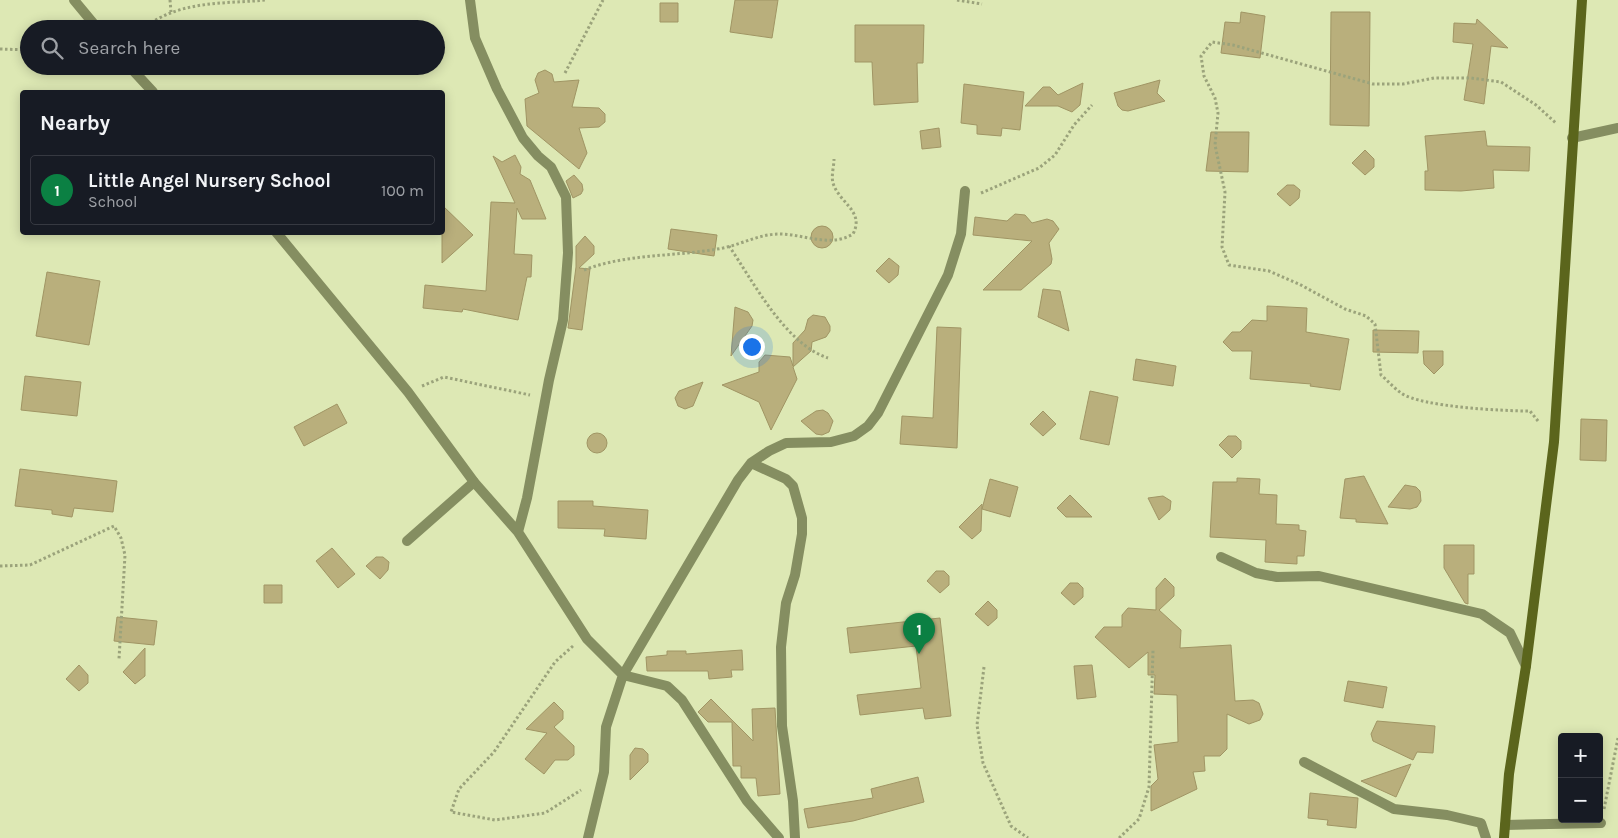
<!DOCTYPE html>
<meta charset="utf-8">
<style>
:root{--surface:#171b24;--page:#20242c;--text:#f1f3f6;--muted:#9ea1a6;--line:#363941;--accent:#0b8043}
body{margin:0;font-family:Karla,sans-serif;background:var(--page);color:var(--text)}
.controls{position:absolute;right:15px;bottom:15px;display:grid;overflow:hidden;border-radius:5px;box-shadow:0 2px 12px #0003}
.controls button{width:45px;height:45px;display:grid;place-items:center;padding:0;border:0;border-bottom:1px solid var(--line);background:var(--surface);color:var(--text);font:25px sans-serif}
.you{position:absolute;left:751px;top:346px;width:18px;height:18px;margin:-12px;border:4px solid #fff;border-radius:50%;background:#1a73e8;box-shadow:0 0 0 8px #1a73e833}
.badge{display:grid;place-items:center;width:32px;height:32px;border-radius:50%;background:var(--accent);color:#fff;font-size:16px;font-weight:700}
.pin{position:absolute;translate:-50% -41px;filter:drop-shadow(0 1px 2px #0008)}
.pin::after{content:'';position:absolute;top:26px;width:18px;height:15px;background:inherit;clip-path:polygon(0 0,100% 0,50% 100%)}
.list{margin:0;padding:0;list-style:none}
h2{display:flex;justify-content:space-between;align-items:center;height:65px;margin:0;padding:0 20px;font-size:21px}
h2 small{font-size:16px;font-weight:400;color:var(--muted)}
.list li{display:grid;grid-template-columns:32px 1fr auto;gap:15px;align-items:center;box-sizing:border-box;height:70px;margin:0 10px 10px;padding:0 10px;border:1px solid var(--line);border-radius:5px}
.list b{display:block;font-size:19px;white-space:nowrap}
.list p{margin:0;font-size:16px;white-space:nowrap;color:var(--muted)}
.list em{font-size:16px;font-style:normal;color:var(--muted)}
.icon{flex:none;width:28px;height:28px;fill:none;stroke:currentColor;stroke-width:2;stroke-linecap:round;stroke-linejoin:round}
.map{position:relative;flex:none;width:1618px;height:838px;overflow:hidden}
.search{position:absolute;background:var(--surface);box-shadow:0 2px 12px #0003;left:20px;top:20px;width:425px;height:55px;display:flex;align-items:center;gap:12px;box-sizing:border-box;padding:0 18px;border-radius:28px;color:var(--muted);font-size:19px}
.panel{position:absolute;background:var(--surface);box-shadow:0 2px 12px #0003;left:20px;top:90px;width:425px;height:145px;border-radius:5px}
.map>svg:first-child{display:block}
.building{fill:#b9af7c;stroke:#a09564}
.lines{fill:none;stroke-linecap:round;stroke-linejoin:round}
.path{stroke:#9ba37b;stroke-width:3;stroke-dasharray:2.5 2.5;stroke-linecap:butt}
.lane{stroke:#858e61;stroke-width:10}
.street{stroke:#858e61;stroke-width:10}
.secondary{stroke:#5b651c;stroke-width:10}
</style>
<div class="map">
<svg width="1618" height="838" viewBox="0 0 1618 838">
<rect width="100%" height="100%" fill="#dde8b4"/>
<!-- building -->
<path class="building" d="M735 0H778L772 38 730 32Z
M660 3H678V22H660Z
M1241 12 1265 16 1260 58 1221 53 1225 22 1240 23Z
M1331 12H1370L1369 126 1330 125Z
M1477 19 1508 48 1491 46 1484 104 1464 100 1473 44 1453 42 1454 23 1476 24Z
M855 25H924L923 63H917L918 102 874 105 872 62H855Z
M545 70 552 74 554 82 579 80 572 107 599 108 605 114V122L599 127 579 128 587 153 579 169 527 126 525 99 539 93 535 80 538 73Z
M1160 80 1157 93 1165 101 1128 111 1122 110 1118 106 1114 93Z
M1083 83 1080 105 1072 112 1058 106H1025L1043 87H1050L1058 95Z
M964 84 1024 92 1020 130 1002 128 1001 136 977 134V125L961 123Z
M939 128 941 147 922 149 920 131Z
M1485 131 1487 146 1530 147 1529 171 1493 170 1494 188 1461 191 1425 190V171H1428L1425 136Z
M1211 132H1249L1248 172 1206 171Z
M1365 150 1374 159V167L1365 175 1352 163Z
M515 155 521 167 520 174 530 180 546 219H522L517 208 514 254 532 255 531 277H527L518 320 463 309 462 312 423 308 425 285 486 291 491 202 515 203 493 156 502 162Z
M574 175 582 184 583 190 581 194 573 198 566 181Z
M1287 185H1294L1300 190 1299 198 1290 206 1277 194Z
M442 205 473 235 442 263Z
M1015 214 1025 215 1032 223 1047 219 1053 221 1059 229 1049 243 1052 259 1051 264 1021 290H983L1032 241 973 235 975 217 1007 221Z
M811 237a11 11 0 1 1 22 0a11 11 0 1 1-22 0Z
M671 229 717 235 714 256 668 249Z
M585 236 594 246V254L579 268 590 269 582 330 568 328 576 267V246Z
M889 258 899 266 898 275 889 283 876 271Z
M47 272 100 281 89 345 36 336Z
M1043 289 1060 291 1069 331 1038 317Z
M1267 306 1307 308 1306 332 1349 339 1340 390 1310 386 1311 384 1250 379 1252 351H1232L1223 342 1232 332H1240L1252 320 1267 321Z
M735 307 748 312 753 320 752 326 731 356Z
M813 315 825 317 830 326V331L826 337 812 342 811 351 793 367 797 379 771 430 759 402 722 385 759 372V362L765 355 790 357 793 366V343L805 330 808 319Z
M937 327 961 328 957 448 900 444 902 416 933 418Z
M1373 330 1419 331 1418 353 1373 352Z
M1423 351H1443V365L1434 374 1424 364Z
M1136 359 1176 366 1173 386 1133 380Z
M25 376 81 382 77 416 21 410Z
M703 382 693 406 685 409 678 406 675 398 679 391Z
M1090 391 1118 397 1109 445 1080 439Z
M337 404 347 423 304 446 294 427Z
M823 410 828 413 833 421 829 432 822 435 816 434 801 421 816 411Z
M1043 411 1056 424 1043 436 1030 424Z
M1581 419 1607 420 1606 461 1580 460Z
M587 443a10 10 0 1 1 20 0a10 10 0 1 1-20 0Z
M1228 436H1236L1241 441V449L1232 458 1219 445Z
M20 469 117 481 113 512 74 508 72 517 52 514V510L15 506Z
M1364 476 1388 524 1356 522V519L1340 518 1345 479Z
M1237 478 1260 479 1259 494 1277 495 1276 524 1299 525V530L1306 531 1304 556H1297V564L1265 562 1266 540 1210 537 1213 482H1237Z
M990 479 1018 487 1010 517 982 509Z
M1405 485 1416 487 1420 491 1421 501 1417 507 1410 509 1388 507Z
M1070 495 1092 517H1066L1057 508Z
M1163 496 1171 501 1170 510 1159 520 1148 498Z
M558 501H593V506L648 510 646 539 604 536 605 529 558 528Z
M982 504 981 531 972 539 959 527Z
M1444 545H1474V574H1468V604L1465 603 1444 568Z
M332 548 355 574 338 588 316 561Z
M376 557H383L389 562 388 570 380 579 366 566Z
M936 571H944L949 576V585L940 593 927 581Z
M1165 578 1174 587V596L1159 610 1181 630 1180 648 1231 645 1235 701 1253 700 1259 703 1263 714 1260 720 1249 724 1227 714V749L1220 756H1204L1205 771 1193 772 1197 789 1151 811V786L1158 779 1154 745 1178 742 1177 695 1154 694 1155 675H1148V652L1129 668 1095 637 1104 627H1122V615L1128 608 1156 610V588Z
M1070 583H1078L1083 588V597L1074 605 1061 593Z
M264 585H282V603H264Z
M988 601 997 610V618L988 626 975 614Z
M117 617 157 621 154 645 114 641Z
M940 618 951 716 925 719 923 708 860 715 857 695 921 688 916 646 850 653 847 628Z
M145 648V676L135 684 123 672Z
M742 650 743 670H731L732 677 709 679 708 671H647L646 657 667 655V651H686V654Z
M79 665 88 675V683L79 691 66 679Z
M1092 665 1096 697 1077 699 1074 666Z
M1348 681 1387 687 1383 708 1344 701Z
M711 699 753 741 752 709 775 708 780 794 758 796 756 778H741V766H733L732 722H708L698 712Z
M554 702 563 711V719L554 727 574 746V755L568 760H555L544 774 525 759 547 733 526 729Z
M1377 721 1435 726 1433 753 1417 752 1413 760 1373 741 1371 734Z
M635 748 643 749 648 754V762L630 780V755Z
M1411 764 1396 797 1361 781Z
M918 777 924 802 853 821 808 828 804 809 873 798 871 789Z
M1310 793 1358 798 1356 828 1327 825 1328 820 1308 818Z"/>
<g class="lines">
<!-- path -->
<path class="path" d="M170 0 171 12
M957 0 982 4
M143 29C178 0 223 4 266 0
M0 49 29 50
M565 73 603 0
M981 193 1039 168 1055 155 1074 125 1092 105
M729 246C753 281 785 344 828 358
M584 270C628 253 677 257 723 248 742 244 760 234 779 234 804 234 830 248 853 234 865 211 839 203 833 183 831 176 834 166 834 159
M422 386 444 377 530 395
M1538 421 1530 411C1503 411 1421 407 1401 393 1394 388 1388 381 1381 375L1375 324 1366 316 1345 309 1299 284 1269 271 1229 265 1222 247 1225 192 1215 145 1218 113 1215 98 1204 76 1201 56 1212 42 1233 45 1373 84H1403L1434 78H1471L1501 82 1536 105 1557 124
M0 566 30 565 114 526 121 538 125 555 119 659
M573 646 555 662 494 752 459 789 451 812 495 820 545 813 581 790
M984 667 977 725 983 763 1011 826 1028 838
M1604 809 1618 738
M1119 838 1139 819 1149 787 1153 650"/>
<!-- lane -->
<path class="lane" d="M407 541 474 482
M1505 825 1601 823"/>
<!-- street -->
<path class="street" d="M74 0 98 29
M470 0 475 38 497 89 523 138 538 156 551 167 566 197 568 253 563 320 549 380 527 498 518 532
M129 66 153 92
M1572 138 1618 128
M276 232 408 392 474 482 518 532 587 639 623 675 667 686 682 700 747 801 779 838
M751 463 786 479 793 486 802 518V534L795 575 786 603 781 647 782 726 793 801 795 838
M1221 557 1256 573 1277 577 1319 576 1482 614 1510 633 1526 666
M1304 762 1394 809 1447 815 1481 823 1486 838
M588 838 604 772 606 727 623 675 738 480 751 463 769 451 786 443 831 442 854 436 868 426 878 413 948 275 961 234 965 191"/>
<!-- secondary -->
<path class="secondary" d="M1504 838 1509 774 1526 666 1554 442 1582 0"/>
</g>
</svg>
<div class="controls">
<button>+</button>
<button>−</button>
</div>
<div class="you"></div>
<div class="pin badge" style="left:919px;top:654px">1</div>
<div class="search"><svg class="icon" aria-label="search" viewBox="0 0 24 24"><circle cx="10" cy="10" r="6"/><path d="M15 15l6 6"/></svg>Search here</div>
<section class="panel">
<h2>Nearby<small></small></h2>
<ul class="list">
<li><span class="badge">1</span><div><b>Little Angel Nursery School</b><p>School</p></div><em>100 m</em></li>
</ul>
</section>
</div>
